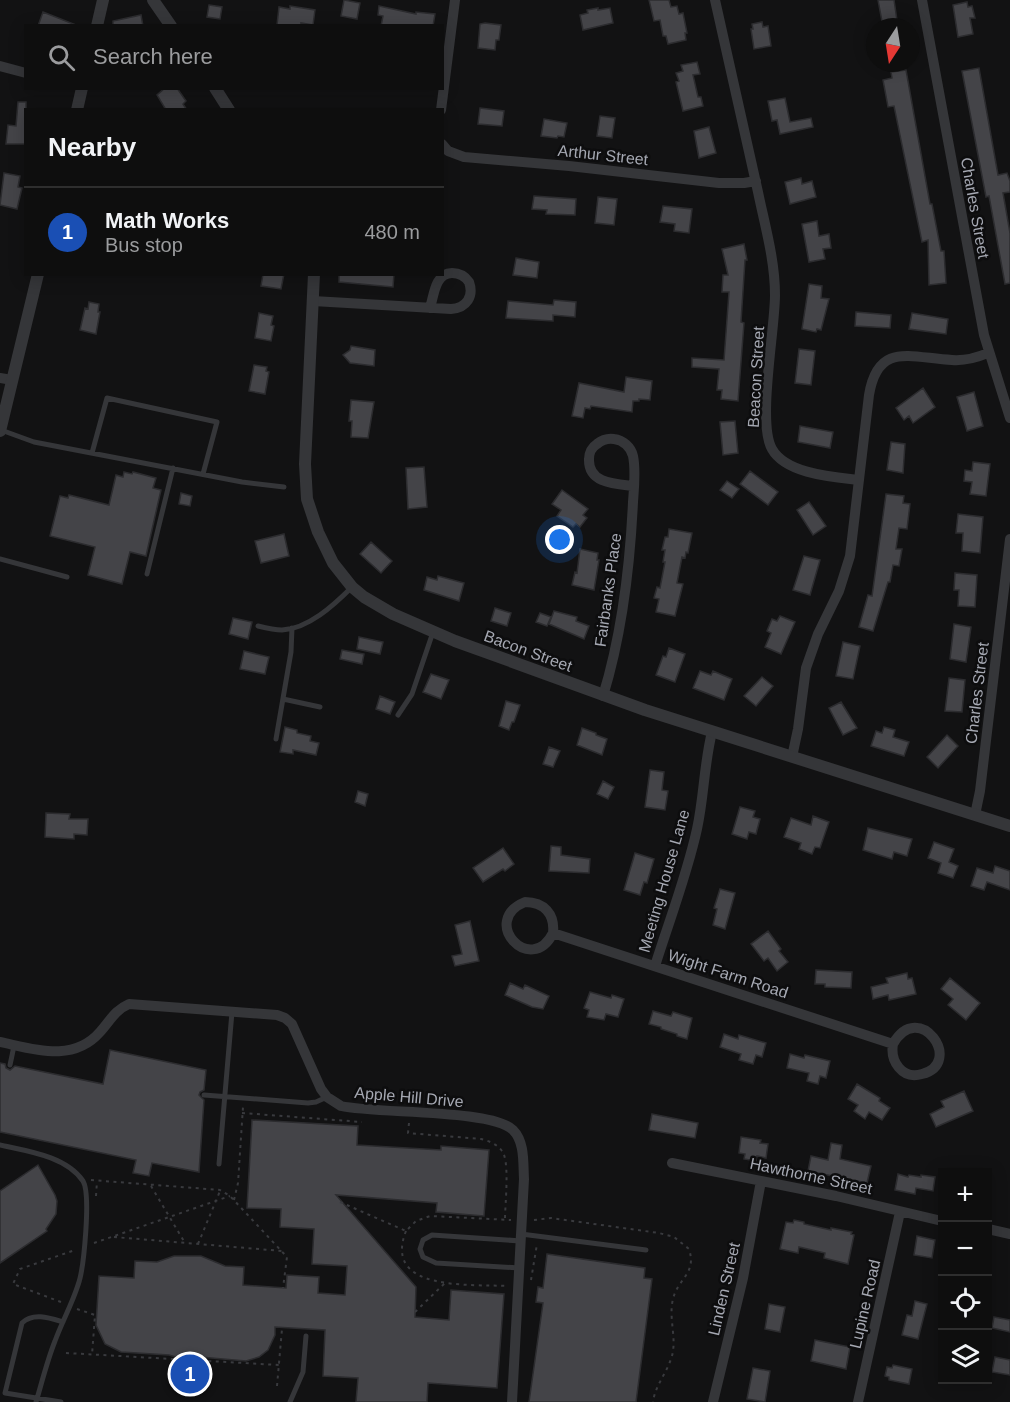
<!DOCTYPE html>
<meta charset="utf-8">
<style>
:root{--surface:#0e0e0e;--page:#1c1c1c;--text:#f1f3f6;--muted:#9b9c9e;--line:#2e2e2e;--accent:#d9ab43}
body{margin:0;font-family:Helvetica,sans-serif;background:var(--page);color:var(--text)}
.controls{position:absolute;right:18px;bottom:18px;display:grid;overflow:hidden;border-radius:0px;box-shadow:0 3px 15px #0003}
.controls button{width:54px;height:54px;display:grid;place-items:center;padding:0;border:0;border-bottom:2px solid var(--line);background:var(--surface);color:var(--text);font:30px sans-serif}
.compass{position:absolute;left:866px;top:18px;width:54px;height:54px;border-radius:50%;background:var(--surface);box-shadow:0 3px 15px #0003;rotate:192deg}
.you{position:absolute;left:560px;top:540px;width:21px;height:21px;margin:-15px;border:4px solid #fff;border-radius:50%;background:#1a73e8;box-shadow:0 0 0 9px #1a73e833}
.badge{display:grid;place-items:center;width:39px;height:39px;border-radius:50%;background:var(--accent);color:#fff;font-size:20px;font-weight:700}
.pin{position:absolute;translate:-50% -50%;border:3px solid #fff;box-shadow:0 2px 6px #0006}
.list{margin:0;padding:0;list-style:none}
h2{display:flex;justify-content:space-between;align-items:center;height:78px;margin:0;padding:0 24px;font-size:26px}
h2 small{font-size:20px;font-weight:400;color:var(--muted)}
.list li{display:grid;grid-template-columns:39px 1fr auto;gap:18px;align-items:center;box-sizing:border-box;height:90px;padding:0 24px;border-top:2px solid var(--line)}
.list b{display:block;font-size:22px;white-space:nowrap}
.list p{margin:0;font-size:20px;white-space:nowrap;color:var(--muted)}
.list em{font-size:20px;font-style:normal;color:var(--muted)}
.icon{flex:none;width:33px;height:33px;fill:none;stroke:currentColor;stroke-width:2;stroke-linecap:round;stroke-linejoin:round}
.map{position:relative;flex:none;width:1010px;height:1402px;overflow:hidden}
.search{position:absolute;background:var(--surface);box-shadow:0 3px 15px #0003;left:24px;top:24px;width:420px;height:66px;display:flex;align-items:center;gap:15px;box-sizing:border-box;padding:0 21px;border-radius:0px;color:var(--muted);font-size:22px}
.panel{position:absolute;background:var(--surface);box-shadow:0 3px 15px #0003;left:24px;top:108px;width:420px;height:168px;border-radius:0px}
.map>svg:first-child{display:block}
.building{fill:#444448;stroke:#2c2c2f;stroke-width:1.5}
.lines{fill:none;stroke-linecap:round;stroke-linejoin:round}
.path{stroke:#393a3e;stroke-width:2;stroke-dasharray:3 4.5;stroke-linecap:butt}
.service{stroke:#353639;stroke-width:5}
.minor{stroke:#353639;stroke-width:10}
.tertiary{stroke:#353639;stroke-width:12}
.labels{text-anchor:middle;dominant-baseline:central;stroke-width:5;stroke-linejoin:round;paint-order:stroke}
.street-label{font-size:16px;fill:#a5a8b2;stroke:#0d0d0e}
</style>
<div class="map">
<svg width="1010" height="1402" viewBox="0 0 1010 1402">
<rect width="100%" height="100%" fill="#121213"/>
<!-- building -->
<path class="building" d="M344 0 360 3 357 19 341 16Z
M649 0H669L671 7 677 6 679 14 683 13 687 33H685L686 40 668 44 666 36H663L660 20 654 21Z
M878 0H894L898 27H883Z
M967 2 968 7 972 6 975 18H970L973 34 958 37 953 5Z
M209 5 222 7 220 19 207 17Z
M290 6 315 10 313 25 301 23V26L277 25 279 7 290 9Z
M379 6 416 14V12L435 14 433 26H381L383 16 378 15Z
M598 8V10L610 8 613 23 583 30 580 15 588 13 587 10Z
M43 12 76 25V26H38Z
M141 15 143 26H113V21Z
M762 22 763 27 768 26 771 46 754 49 751 29H753L752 24Z
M485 23 501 25 499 40H496L495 50 478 48 480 24Z
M697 62 700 74 693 75 698 97H701L703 106 683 111 676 82 679 81 676 73 683 71 681 65Z
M979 68 998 175 1007 173 1010 181V192L1003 193 1010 233V283L1005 284 989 196 986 197 962 71Z
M906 70 930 204H932L941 251H944L946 283 929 285 928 240 922 242 894 106 888 107 883 80 892 78 891 72Z
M165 88H177L186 101 183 104 187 110H166L157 95Z
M785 98 790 122 811 118 813 127 780 134 777 120 772 121 768 101Z
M18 102H26V144H6L8 125 16 126Z
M480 108 504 111 502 126 478 124Z
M600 116 615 118 612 138 597 136Z
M544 119 567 123 564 137 558 136 557 138 541 136Z
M709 127 716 153 699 158 694 131Z
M4 173 20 176 18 187 22 188 17 209 0 205Z
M801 178 802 184 812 181 816 197 790 204 785 182Z
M534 196 576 199 575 215 546 214 547 210 532 209Z
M598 197 617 199 614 225 595 223Z
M663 206 692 209 689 233 674 231 675 224 660 222Z
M817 221 819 236 829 234 831 248 823 249 825 259 809 262 802 224Z
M744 244 747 260H745L741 322 744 323 738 401 721 399 722 390H717L719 369 692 367V358L724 360 729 292H722L723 275H728L722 249Z
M516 258 539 262 537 278 513 275Z
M263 274H284L281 289 261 286Z
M339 274H394L393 287 339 282Z
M809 284 822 286 821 298 829 299 821 330 817 329 816 332 802 329Z
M554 300 576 302 575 317 553 315V321L506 318 508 301 553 305Z
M89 302 99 304 98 312H100L96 334 80 330 85 308 88 309Z
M856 312 891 315 890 328 855 326Z
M259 313 273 316 271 325 274 326 271 341 255 338Z
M912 313 948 319 946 334 909 329Z
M351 346 375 350 374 366 350 363 343 355 350 350Z
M799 349 815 351 811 385 795 383Z
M254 365 267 367 266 371 269 372 265 394 249 391Z
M626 377 652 381 650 400 639 399V401H633L632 412 591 406 590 409 585 408 583 418 572 416 579 383 624 392Z
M923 388 935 407 913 423 909 416 904 420 896 408Z
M974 392 983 426 967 431 957 397Z
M351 400 374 402 368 438 351 437 352 421H349Z
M735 421 738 453 723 455 720 422Z
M800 426 833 432 830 448 798 442Z
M891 442 905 444 903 473 887 470Z
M973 462 990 464 986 496 970 494 972 482 964 481 965 470 972 471Z
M424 467 427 507 408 509 406 468Z
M750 471 778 492 768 505 740 484Z
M124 472 132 474 133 472 156 478 153 488 161 490 146 556 130 552 122 584 88 575 95 547 50 536 60 496 68 498 69 495 109 505 116 475 123 477Z
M727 481 739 489 732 498 720 490Z
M562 490 588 509 583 515 587 518 580 527 576 524 573 527 557 516 561 510 552 504Z
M181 493 192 496 190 506 179 504Z
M886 494 904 496 903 503 910 504 907 529 899 528 896 549H902L899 566 893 565 890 582H888L873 631 859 627 868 595 872 596Z
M809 502 826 526 813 535 797 510Z
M958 514 983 517 980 553 962 551 963 533H956Z
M669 529 692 533 688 553 686 552 685 558 682 557 677 583 683 584 675 616 656 612 659 599 654 598 657 587 660 588 665 562H663L665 550H662L665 537H668Z
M284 534 289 556 261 563 255 541Z
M371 542 392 561 381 573 360 554Z
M580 549 598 553 597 560H599L594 590 572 585 575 572 577 573Z
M804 556 820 560 810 595 793 590Z
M955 573 977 575 975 607 958 606 959 590H954Z
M438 576 464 583 459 601 424 590 427 577 437 580Z
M495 608 511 613 507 626 491 621Z
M554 611 577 617 576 621 589 626 584 639 549 624Z
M540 613 551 617 547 626 536 622Z
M780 616 795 622 781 654 765 647 771 633 767 631 772 619 777 621Z
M233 618 252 622 248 639 229 634Z
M954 624 971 627 966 662 950 659Z
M359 637 383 642 380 654 357 649Z
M843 642 860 646 853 679 836 676Z
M669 648 685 654 675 682 656 675 663 656 666 657Z
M342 650 364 654 362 664 340 659Z
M244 651 269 657 265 674 240 669Z
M700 671 711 675 713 671 732 679 724 700 693 688Z
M431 674 449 680 441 699 423 692Z
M762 677 773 686 756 706 744 696Z
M949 678 965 680 962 712 945 711Z
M380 696 395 702 390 714 376 709Z
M506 701 520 705 514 722H512L509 730 499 726Z
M841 702 857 728 843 735 829 708Z
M285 727 297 730V733L311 736 310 741 319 743 316 755 293 750V754L280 752Z
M884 727 895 730 893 737 909 742 904 756 871 746 876 731 882 733Z
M582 728 596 733V735L607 739 602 755 577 745Z
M947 735 958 746 938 768 927 757Z
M549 747 560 751 553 767 543 764Z
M650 770 664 772 662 790 668 791 665 810 645 807Z
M603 781 614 787 608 799 597 794Z
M358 791 368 794 365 806 355 802Z
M740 807 755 811 753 817 760 819 756 834 749 832 747 839 732 834Z
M46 813 70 814 69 819H88L87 835 74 834V839L45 837Z
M813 816 829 822 820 848 815 847 812 854 799 849 801 843 784 837 791 818 811 825Z
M868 828 912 839 907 856 894 852 892 859 863 850Z
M934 842 954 849 949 862 958 866 953 878 938 873 941 863 928 858Z
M551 846 561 847V855L590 859 589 873 549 871Z
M503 848 514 864 505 871 503 869 483 882 473 868Z
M635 853 654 859 647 883 644 882 640 895 624 890Z
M995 866 1010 871V890L987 882 984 890 971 886 977 868 993 873Z
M720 889 735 893 725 929 713 925 717 909 714 908Z
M470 921 479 961 455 966 452 956 462 954 455 925Z
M768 931 781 949 779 951 788 962 777 971 768 958 764 961 751 944Z
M816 970 852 972 851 988 825 987V984H815Z
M907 973 908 979 912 978 916 994 889 1000 888 995 873 999 871 987 888 983 886 978Z
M950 978 980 1003 966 1020 948 1005 953 999 941 989Z
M510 983 523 989 525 985 549 996 543 1009 532 1007 505 995Z
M590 992 611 998 612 995 624 999 618 1017 606 1014 604 1020 587 1017 589 1010 584 1008Z
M653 1011 671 1016 673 1012 692 1018 687 1039 677 1036V1034L661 1029V1027L649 1024Z
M724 1034 738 1039 739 1035 766 1043 762 1057 756 1055 753 1064 739 1060 741 1054 720 1047Z
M110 1050 206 1070 204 1090 200 1092 199 1095 204 1100 199 1172 152 1163 149 1176 133 1173 136 1160 0 1132V1063L5 1064 6 1068 10 1070 15 1066 103 1084Z
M790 1054 804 1058 805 1055 830 1061 826 1078 820 1076 818 1084 807 1081 809 1073 787 1068Z
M857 1084 880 1098 879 1101 890 1108 882 1120 869 1112 865 1119 854 1111 858 1105 848 1099Z
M964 1091 973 1111 936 1127 930 1114 944 1107 941 1101Z
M652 1114 698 1123 695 1138 649 1130Z
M252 1120 358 1126 357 1145 441 1150V1146L489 1150 484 1216 436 1212 437 1203 336 1195 416 1287 415 1317 449 1320 451 1290 504 1294 497 1388 428 1383 427 1402H356L358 1378 323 1376 325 1330 275 1327V1335L268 1350 259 1357 246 1361 200 1357 186 1360 169 1355 121 1352 105 1344 96 1325 99 1276 134 1278 135 1261 157 1262 174 1256H201L225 1266 244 1267 243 1285 286 1288 287 1275 319 1277 318 1293 345 1295 347 1266 312 1264 314 1229 280 1227 281 1209 247 1208Z
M741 1137 761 1140 760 1143 768 1144 766 1158 757 1156 756 1161 744 1159 745 1154 739 1153Z
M831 1143 842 1145 840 1159 871 1166 867 1183 808 1171 811 1156 828 1160Z
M38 1165 55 1195 57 1201 56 1214 46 1229 47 1231 0 1263V1191Z
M898 1174 908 1177 909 1175 921 1177V1175L935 1177 933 1191 916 1188 915 1194 895 1190Z
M794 1220 804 1222V1224L831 1230V1228L852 1232 851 1234 854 1235 848 1264 824 1258 825 1253 799 1247 798 1253 780 1249 786 1222 793 1223Z
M917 1236 935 1240 932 1258 914 1255Z
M547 1254 645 1268 644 1278 652 1279 636 1402H529L543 1303 536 1302 538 1287 543 1288Z
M915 1301 927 1304 918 1339 902 1335 907 1315 912 1316Z
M769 1304 785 1307 780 1332 765 1329Z
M994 1317 1010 1320V1332L992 1328Z
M815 1340 850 1347 846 1369 811 1361Z
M995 1357 1010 1360V1375L992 1372Z
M893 1365 912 1369 909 1384 889 1380V1377L885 1376 887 1367 892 1368Z
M753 1368 770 1371 765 1402 747 1399Z"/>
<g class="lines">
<!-- path -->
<path class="path" d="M242 1113 362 1122
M409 1123 408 1133 481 1139C489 1141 497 1144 502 1151 510 1161 505 1204 505 1219
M91 1180 220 1190 230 1196 287 1257 283 1288
M151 1186 185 1243
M96 1196 97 1181
M234 1200 238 1183 243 1107
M340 1202 406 1231 416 1221 430 1216 511 1220
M534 1220 551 1218 659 1233 674 1237 689 1249C697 1274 678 1278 673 1299 668 1319 678 1340 671 1359 666 1374 655 1386 653 1402
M406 1231C382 1292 471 1284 508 1286
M114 1237 282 1251
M94 1243 230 1196
M198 1244 220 1191
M531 1280 537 1244
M61 1302 13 1284 20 1269 75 1250
M77 1309 95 1315 92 1355
M415 1312 445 1283
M66 1353 279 1365
M277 1386 282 1329"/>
<!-- service -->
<path class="service" d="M1 430 34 442 242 482 284 487
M92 453 107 398 217 422 203 474
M0 559 67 577
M147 574 173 468
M258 626C266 628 274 630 282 630 308 629 334 605 351 588
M283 699 320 707
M398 715 412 694 433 632
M276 739 291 652 292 628
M10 1065 14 1046
M204 1095 308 1103 316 1102 327 1097
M0 1145C27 1151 66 1156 83 1181 91 1194 84 1269 78 1285 72 1304 62 1322 55 1341 47 1361 42 1382 36 1402
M219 1164 232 1012
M521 1234 646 1250
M520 1268 436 1263 423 1257 420 1249 423 1240 432 1235 521 1241
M61 1402 5 1393 22 1323C33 1312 50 1318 63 1322
M290 1402 303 1372 306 1336"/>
<!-- minor -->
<path class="minor" d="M715 0C729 64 744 128 758 192 765 226 775 260 775 295 775 330 757 423 772 449 786 474 833 477 859 480
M922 0 984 335 1010 418
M0 66 26 73
M441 110 455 0
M442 144 448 151 464 157 569 166 719 183H744L756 181
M313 301 451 309C467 308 474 296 469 282 465 276 460 273 452 273 435 273 434 295 430 308
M0 378 12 380
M603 696C622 634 630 566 633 502 634 488 636 470 633 456 631 447 623 440 614 439 608 438 602 440 597 444 592 447 589 453 589 459 588 484 616 484 634 486
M792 757 798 729 806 668 818 634 839 591 850 556 869 395C878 341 911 358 952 360 965 361 976 358 988 353
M975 815 980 791 1010 539
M553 933C555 914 544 902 525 902 479 921 531 977 553 933L893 1044C890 1061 902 1080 922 1074 965 1063 919 998 893 1044
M655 966C669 921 687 875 697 829 704 797 704 764 712 732
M0 1042C34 1049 73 1063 100 1032 110 1021 115 1010 129 1004L277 1015 285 1018 292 1024 321 1089 327 1097 341 1106C376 1114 492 1109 513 1130 525 1142 523 1163 524 1179L512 1402
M672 1163 836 1196 942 1221
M988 1229 1010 1234
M713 1402 743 1278 761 1181
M858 1402 900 1212"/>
<!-- tertiary -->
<path class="tertiary" d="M153 0 171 26
M97 26 103 0
M215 88 229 110
M77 110 82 88
M314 274 305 464 307 499 318 532 333 563 352 587 364 597 393 614 455 641 645 710 1010 826
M0 431 38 274"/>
</g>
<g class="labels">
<!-- street labels -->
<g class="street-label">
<text transform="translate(603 155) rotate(6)">Arthur Street</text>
<text transform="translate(975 208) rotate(80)">Charles Street</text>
<text transform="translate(756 377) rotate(-87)">Beacon Street</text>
<text transform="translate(608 590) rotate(-82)">Fairbanks Place</text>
<text transform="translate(528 651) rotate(20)">Bacon Street</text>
<text transform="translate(977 693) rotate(-83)">Charles Street</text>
<text transform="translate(664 881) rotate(-74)">Meeting House Lane</text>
<text transform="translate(728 974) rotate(18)">Wight Farm Road</text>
<text transform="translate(409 1097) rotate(5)">Apple Hill Drive</text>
<text transform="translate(811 1176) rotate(12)">Hawthorne Street</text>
<text transform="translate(724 1289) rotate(-77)">Linden Street</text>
<text transform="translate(865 1304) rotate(-77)">Lupine Road</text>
</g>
</g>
</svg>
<div class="controls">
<button>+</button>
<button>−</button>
<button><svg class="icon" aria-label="locate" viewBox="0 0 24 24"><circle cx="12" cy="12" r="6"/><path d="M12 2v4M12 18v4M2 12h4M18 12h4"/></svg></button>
<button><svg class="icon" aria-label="layers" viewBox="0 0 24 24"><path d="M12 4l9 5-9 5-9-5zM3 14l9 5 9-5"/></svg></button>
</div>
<svg class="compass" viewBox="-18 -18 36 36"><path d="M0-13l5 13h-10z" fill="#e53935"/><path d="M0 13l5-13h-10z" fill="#9b9c9e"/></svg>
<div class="you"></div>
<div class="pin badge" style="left:190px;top:1374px;background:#1a4fb4">1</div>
<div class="search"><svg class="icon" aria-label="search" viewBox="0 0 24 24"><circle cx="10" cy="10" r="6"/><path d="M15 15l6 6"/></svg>Search here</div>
<section class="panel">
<h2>Nearby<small></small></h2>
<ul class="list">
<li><span class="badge" style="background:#1a4fb4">1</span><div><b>Math Works</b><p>Bus stop</p></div><em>480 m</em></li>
</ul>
</section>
</div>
